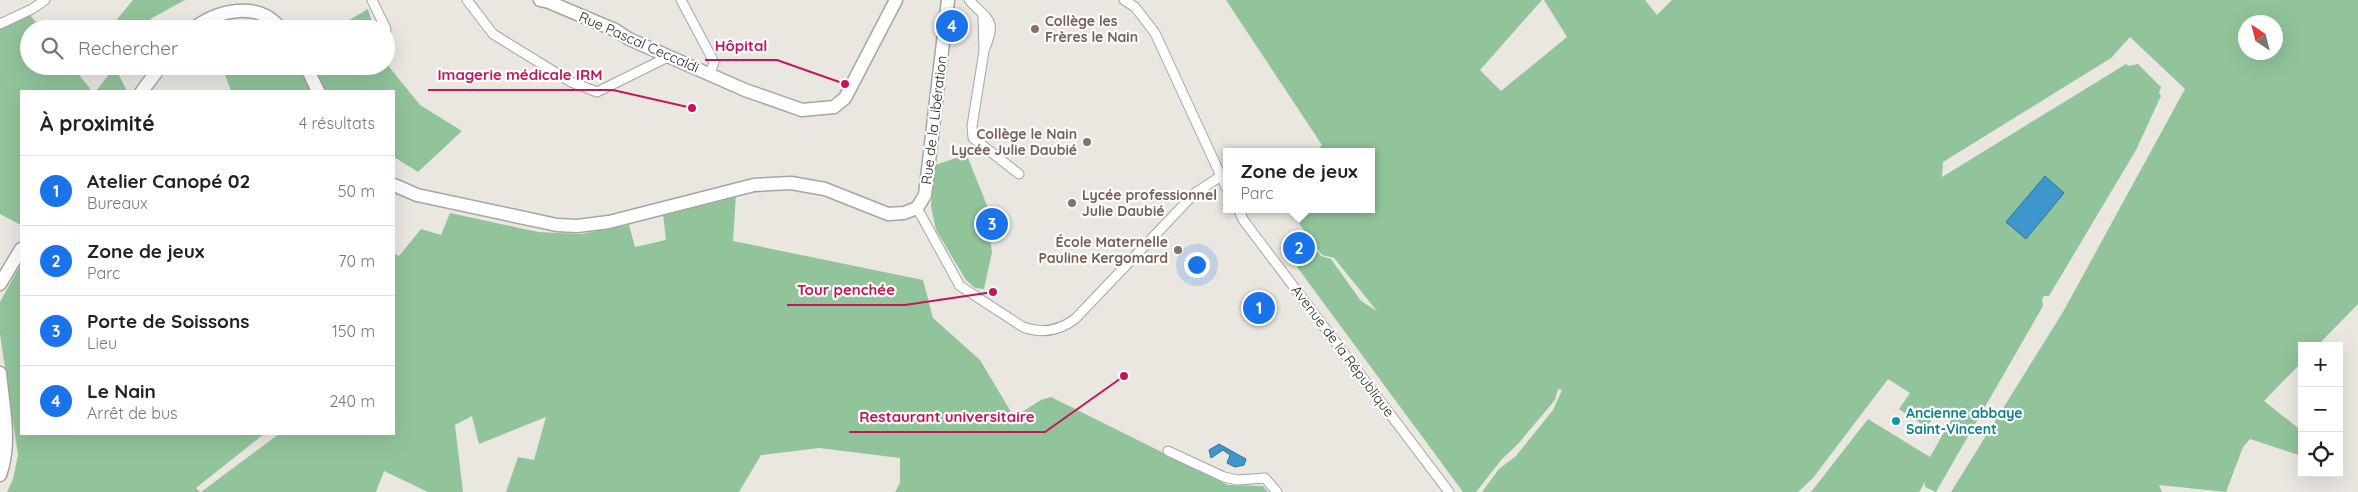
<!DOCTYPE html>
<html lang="fr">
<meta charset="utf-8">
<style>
:root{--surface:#fff;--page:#f6f6f6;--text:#222;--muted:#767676;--line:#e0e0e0;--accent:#1a73e8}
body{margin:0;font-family:Quicksand,sans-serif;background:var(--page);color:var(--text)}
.controls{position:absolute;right:15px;bottom:15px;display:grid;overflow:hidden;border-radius:0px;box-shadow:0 5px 20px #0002}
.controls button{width:45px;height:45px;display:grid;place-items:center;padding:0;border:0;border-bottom:1px solid var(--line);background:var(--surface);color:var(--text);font:25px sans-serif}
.compass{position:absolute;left:2238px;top:15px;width:45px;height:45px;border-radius:50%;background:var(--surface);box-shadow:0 5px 20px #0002;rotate:325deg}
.you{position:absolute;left:1196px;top:264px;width:18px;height:18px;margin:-12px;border:4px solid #fff;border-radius:50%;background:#1a73e8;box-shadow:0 0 0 8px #1a73e833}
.badge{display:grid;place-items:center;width:32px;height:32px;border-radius:50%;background:var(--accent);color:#fff;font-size:16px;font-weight:700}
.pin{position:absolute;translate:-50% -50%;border:2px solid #fff;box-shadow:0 1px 5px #0006}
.popup{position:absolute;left:1223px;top:148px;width:152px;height:65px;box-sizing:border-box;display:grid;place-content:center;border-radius:0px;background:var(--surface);filter:drop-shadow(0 1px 4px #0005);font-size:16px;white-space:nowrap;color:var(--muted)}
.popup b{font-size:19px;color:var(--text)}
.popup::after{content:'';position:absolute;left:50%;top:100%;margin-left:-10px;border:10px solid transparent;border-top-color:var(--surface)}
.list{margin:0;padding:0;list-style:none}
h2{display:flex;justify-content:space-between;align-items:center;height:65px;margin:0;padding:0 20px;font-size:21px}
h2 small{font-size:16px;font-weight:400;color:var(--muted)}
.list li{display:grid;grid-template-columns:32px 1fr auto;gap:15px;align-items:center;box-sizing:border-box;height:70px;padding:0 20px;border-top:1px solid var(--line)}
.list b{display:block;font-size:19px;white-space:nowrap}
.list p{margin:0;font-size:16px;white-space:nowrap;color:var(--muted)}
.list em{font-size:16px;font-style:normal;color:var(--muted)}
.icon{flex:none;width:28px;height:28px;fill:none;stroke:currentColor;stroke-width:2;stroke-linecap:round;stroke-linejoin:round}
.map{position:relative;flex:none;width:2358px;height:492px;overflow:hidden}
.search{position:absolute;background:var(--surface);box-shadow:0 5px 20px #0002;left:20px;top:20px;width:375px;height:55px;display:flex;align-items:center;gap:12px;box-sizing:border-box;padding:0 18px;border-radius:28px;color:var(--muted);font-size:19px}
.panel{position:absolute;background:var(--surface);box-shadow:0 5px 20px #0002;left:20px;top:90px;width:375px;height:345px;border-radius:0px}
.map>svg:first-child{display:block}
.green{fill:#91c49b;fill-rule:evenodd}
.water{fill:#3d96cc;stroke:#337197}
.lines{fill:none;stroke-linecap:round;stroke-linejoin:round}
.street-casing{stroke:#a8a59f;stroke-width:11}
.secondary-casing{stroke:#a8a59f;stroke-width:15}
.street{stroke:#fff;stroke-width:9}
.secondary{stroke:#fff;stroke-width:12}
.education-dot{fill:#8d6e63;stroke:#fff;stroke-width:2}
.culture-dot{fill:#0f9aa8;stroke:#fff;stroke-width:2}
.labels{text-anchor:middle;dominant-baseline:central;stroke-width:4.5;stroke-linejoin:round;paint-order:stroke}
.education-label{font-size:14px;font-weight:bold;fill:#785e54;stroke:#fff;text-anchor:start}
.street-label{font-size:14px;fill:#1d1c1a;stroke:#fff}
.culture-label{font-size:14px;font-weight:bold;fill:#0d838f;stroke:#fff;text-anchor:start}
.leader{fill:none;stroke:#c2185b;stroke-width:2}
.callout-dot{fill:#c2185b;stroke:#fff;stroke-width:2}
.callout-label{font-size:15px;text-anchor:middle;font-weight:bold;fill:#c2185b;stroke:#fff;stroke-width:4.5;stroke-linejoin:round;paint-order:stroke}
</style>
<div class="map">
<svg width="2358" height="492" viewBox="0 0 2358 492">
<rect width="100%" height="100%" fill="#eae6e0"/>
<!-- green -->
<path class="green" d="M133 0H185L152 18 139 29H109Z
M1226 0H1542L1480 70 1501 91 1567 37 1544 0H1645L1657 15 1672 0H2358V304L2317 346H2302V362L2264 401 2302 431V456L2250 439 2243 447 2226 492 2159 485 2162 492H1951L2063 312 2185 89 2130 37 2111 58 1943 162 1942 177 2126 64 2129 66 2138 64 2161 87 2159 93 2161 96 2136 150 2049 296H2044L2042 299 2043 306 1936 492 1925 487V482L1919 492H1811L1868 419 1930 457 1951 420 1938 412 1926 427 1899 409 1910 393 1888 379 1813 478 1798 492H1482L1499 469 1516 456 1553 410 1562 390 1558 389 1555 400 1518 444 1502 459 1476 492H1463L1297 267 1318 252 1321 256 1331 259 1361 301 1377 311 1334 258 1322 255 1288 209H1372V152H1316L1322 145ZM2246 22H2276V52H2246ZM2045 176 2064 193 2026 239Z
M368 9 374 29H334Z
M30 15 41 29H29V66H72L92 91H21V225L0 214V29Z
M386 63 420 105 462 131 418 172 394 157V91H231L222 66H386Z
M106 66H114L127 91H96L110 73Z
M962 156 968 158 990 213V216L977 217 981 232 989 231 992 252 984 289 975 288 966 280 936 230 931 206 935 165Z
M736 193 733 241 923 280 933 318 980 360 1014 417 1041 400 1051 397 1228 485 1263 486 1268 492H895L900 483V458L819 448 761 455 739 492H506L518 457 534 460 546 417 479 444 472 416 455 425 463 492H428L384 471 376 492H201L279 434H394V253L399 256 421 229 441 235 450 213 538 232 581 234 629 225 635 247 666 240 663 214Z
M1302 231 1317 251 1296 266 1281 246Z
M21 264V434H264L196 488 200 492H7L13 479 18 455 0 334V302Z"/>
<!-- water -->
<path class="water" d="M2045 176 2064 193 2026 239 2006 222Z
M1219 444 1246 459 1244 465 1235 467 1227 463 1230 455 1223 450 1211 458 1209 450Z"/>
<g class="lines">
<!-- street casing -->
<g class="street-casing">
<path id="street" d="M372 0 386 29
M467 0 493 34 571 82 597 92 670 56
M681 0 714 62 710 74
M969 0C988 21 997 19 985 48
M1124 0 1135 7 1155 33 1226 187
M983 15 984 51 972 126 973 138 1019 174
M0 24 32 9 45 0
M917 208 960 286 1023 327C1042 334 1059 331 1075 319L1195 193 1221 176
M1238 209 1244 221 1449 492
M1168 451 1224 477 1237 480 1265 478 1277 492"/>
</g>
<!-- secondary casing -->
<g class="secondary-casing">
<path id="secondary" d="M540 0 549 2 615 30 629 39 745 90 802 110 834 107 845 98 896 0
M193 29C217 10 259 0 281 29
M306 66 318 91
M142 91 161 66
M394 185 417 195 557 225 577 226 609 222 754 185 791 183 825 189 888 214 904 213 917 208 925 195 948 0
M0 284 21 249
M0 373C3 406 12 443 0 475"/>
</g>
<!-- street -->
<use href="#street" class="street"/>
<!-- secondary -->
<use href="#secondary" class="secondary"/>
</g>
<!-- markers -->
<g class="education-dot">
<circle cx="1035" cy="29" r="5"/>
<circle cx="1087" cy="142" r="5"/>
<circle cx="1072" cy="203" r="5"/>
<circle cx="1178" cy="250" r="5"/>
</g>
<circle class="culture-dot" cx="1896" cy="421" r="5"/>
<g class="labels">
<!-- education labels -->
<g class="education-label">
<text x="1045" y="21">Collège les<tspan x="1045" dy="16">Frères le Nain</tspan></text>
<text x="1077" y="134" text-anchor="end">Collège le Nain<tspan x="1077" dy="16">Lycée Julie Daubié</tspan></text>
<text x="1082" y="195">Lycée professionnel<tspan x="1082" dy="16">Julie Daubié</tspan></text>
<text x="1168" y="242" text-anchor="end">École Maternelle<tspan x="1168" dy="16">Pauline Kergomard</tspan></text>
</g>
<!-- street labels -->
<g class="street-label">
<text transform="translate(639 42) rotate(24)">Rue Pascal Ceccaldi</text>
<text transform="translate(934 120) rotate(-83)">Rue de la Libération</text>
<text transform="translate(1343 351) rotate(53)">Avenue de la République</text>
</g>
<!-- culture labels -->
<g class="culture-label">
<text x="1906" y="413">Ancienne abbaye<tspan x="1906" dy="16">Saint-Vincent</tspan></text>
</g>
</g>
<!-- callouts -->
<path class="leader" d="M845 84L777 60H705M692 108L613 90H428M993 292L905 305H787M1124 376L1045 432H849"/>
<g class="callout-dot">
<circle cx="845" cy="84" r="5"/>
<circle cx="692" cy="108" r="5"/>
<circle cx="993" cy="292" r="5"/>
<circle cx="1124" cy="376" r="5"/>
</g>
<g class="callout-label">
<text x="741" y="51">Hôpital</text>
<text x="520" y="80">Imagerie médicale IRM</text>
<text x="846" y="295">Tour penchée</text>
<text x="947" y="422">Restaurant universitaire</text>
</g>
</svg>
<div class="controls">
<button>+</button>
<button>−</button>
<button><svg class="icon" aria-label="locate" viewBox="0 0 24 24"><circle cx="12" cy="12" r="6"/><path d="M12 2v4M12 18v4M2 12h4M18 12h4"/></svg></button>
</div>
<svg class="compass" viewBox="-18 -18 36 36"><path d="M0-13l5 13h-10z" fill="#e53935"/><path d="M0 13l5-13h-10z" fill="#767676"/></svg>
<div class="you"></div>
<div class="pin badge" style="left:1259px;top:308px">1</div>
<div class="pin badge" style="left:1299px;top:248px">2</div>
<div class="popup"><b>Zone de jeux</b>Parc</div>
<div class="pin badge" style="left:992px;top:224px">3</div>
<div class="pin badge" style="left:952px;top:26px">4</div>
<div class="search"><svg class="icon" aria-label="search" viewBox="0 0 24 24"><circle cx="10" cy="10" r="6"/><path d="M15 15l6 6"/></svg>Rechercher</div>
<section class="panel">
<h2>À proximité<small>4 résultats</small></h2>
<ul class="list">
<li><span class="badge">1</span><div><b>Atelier Canopé 02</b><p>Bureaux</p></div><em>50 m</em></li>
<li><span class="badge">2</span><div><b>Zone de jeux</b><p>Parc</p></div><em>70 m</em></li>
<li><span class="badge">3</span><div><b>Porte de Soissons</b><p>Lieu</p></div><em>150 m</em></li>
<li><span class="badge">4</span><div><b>Le Nain</b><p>Arrêt de bus</p></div><em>240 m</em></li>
</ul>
</section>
</div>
